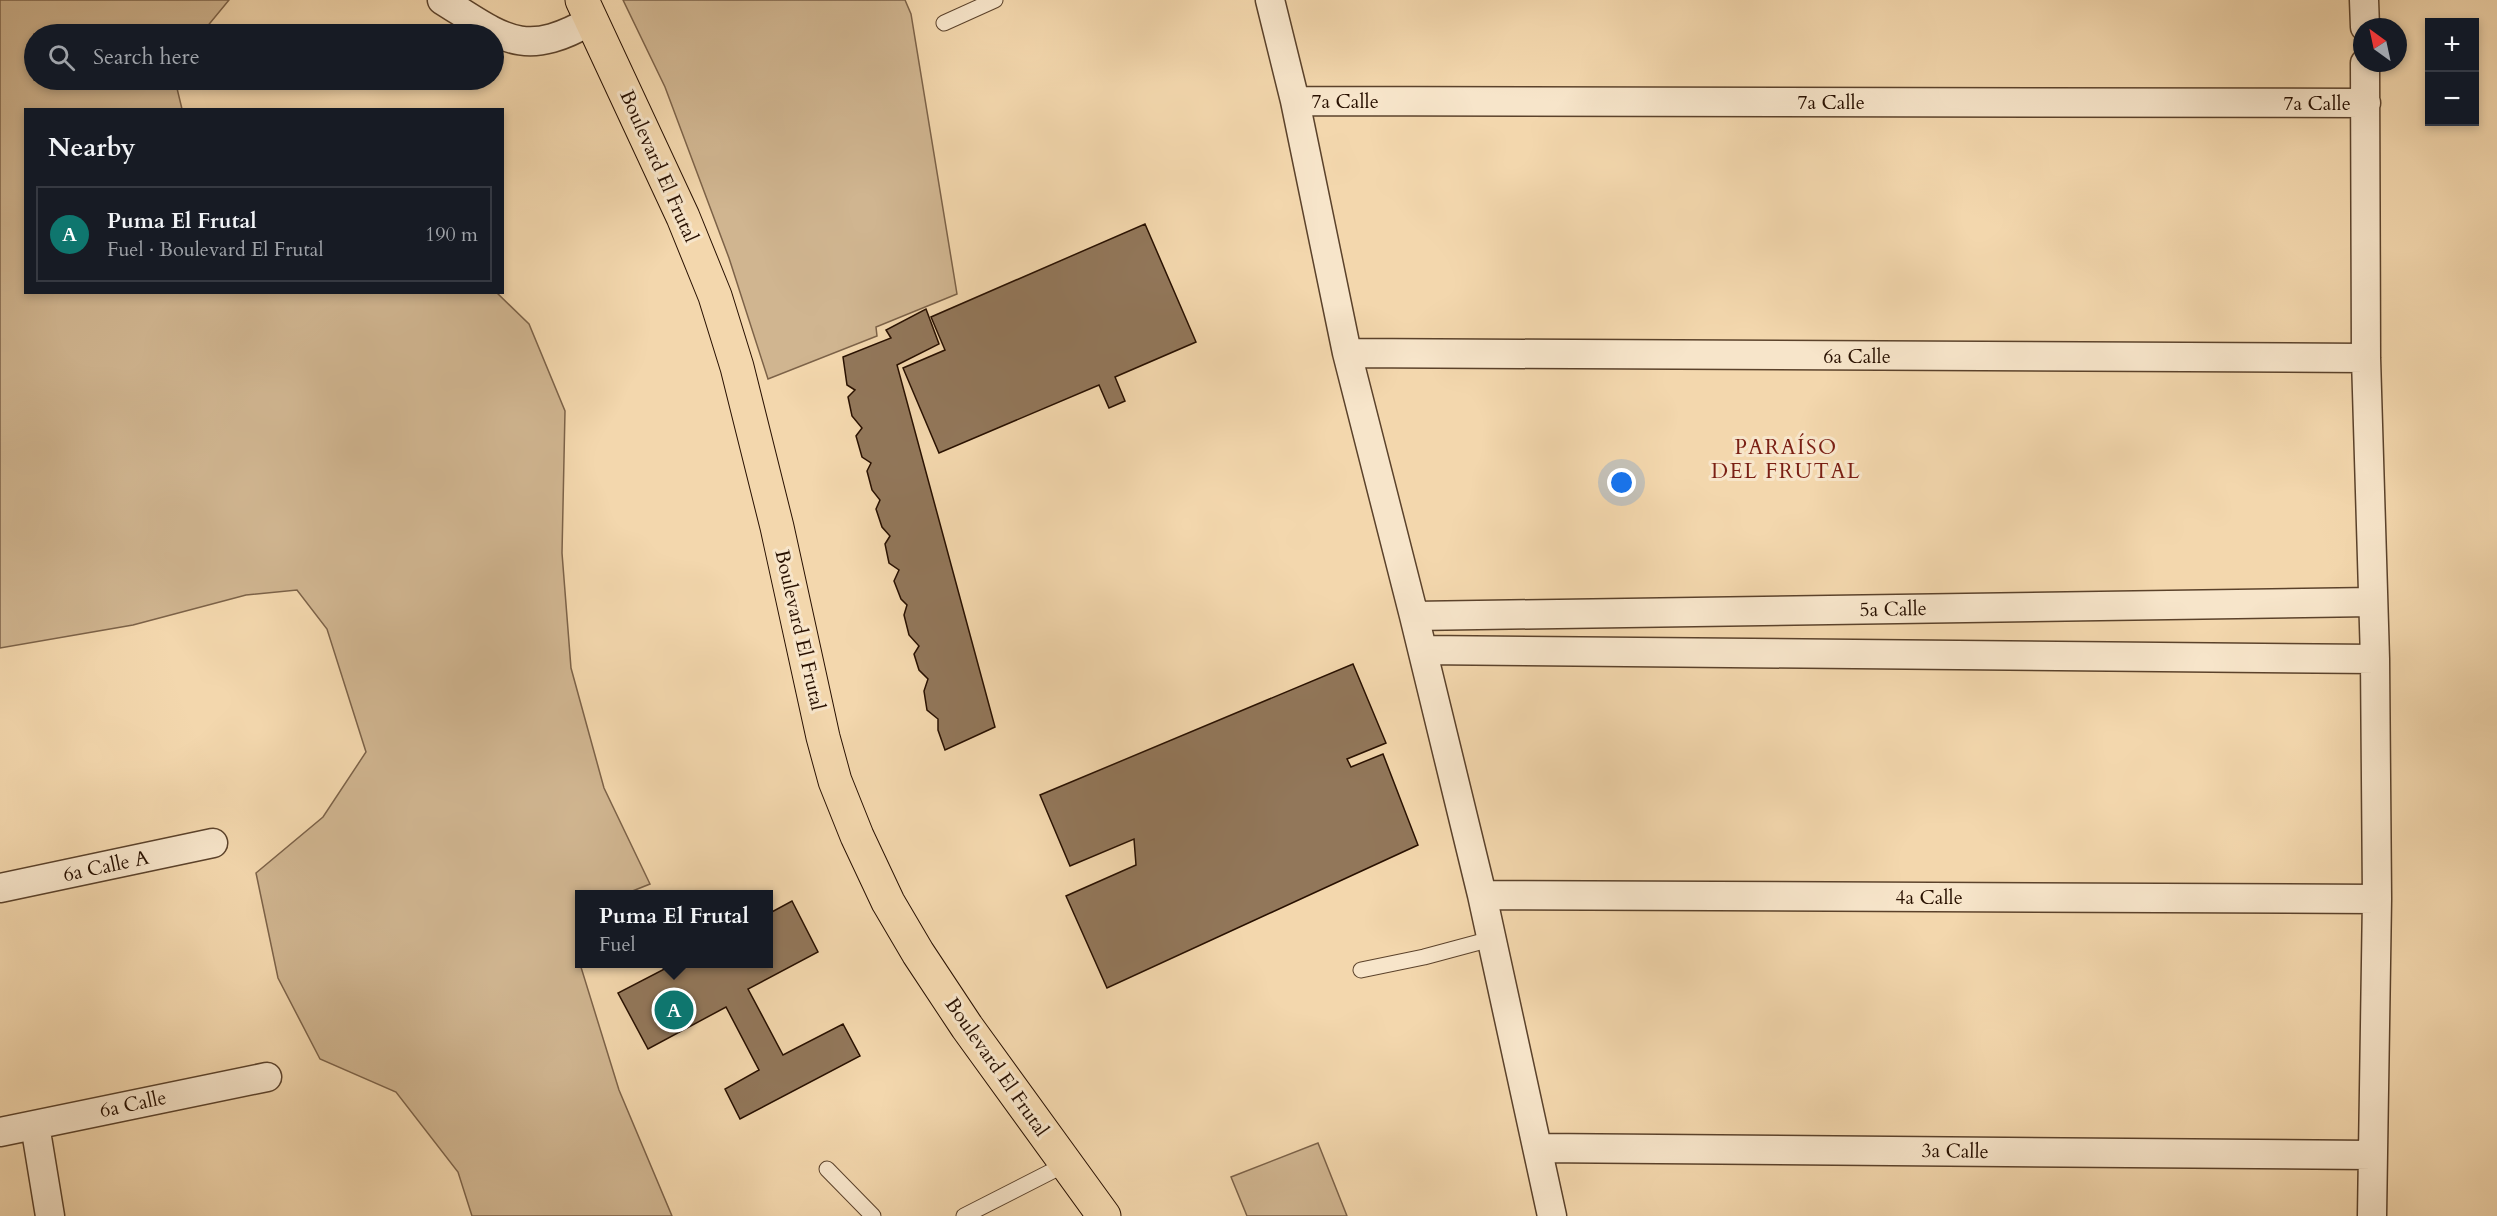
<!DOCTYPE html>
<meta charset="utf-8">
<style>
:root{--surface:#171b24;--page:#242831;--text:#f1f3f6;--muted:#9ea1a6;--line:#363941;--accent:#0f766e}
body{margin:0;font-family:Cardo,serif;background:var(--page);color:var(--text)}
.controls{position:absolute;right:18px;top:18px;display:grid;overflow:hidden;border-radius:0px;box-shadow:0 3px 9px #0003}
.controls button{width:54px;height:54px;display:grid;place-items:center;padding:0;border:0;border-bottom:2px solid var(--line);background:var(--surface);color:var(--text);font:30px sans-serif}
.compass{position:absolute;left:2353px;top:18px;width:54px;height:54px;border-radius:50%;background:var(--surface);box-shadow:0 3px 9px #0003;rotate:327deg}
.you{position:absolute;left:1622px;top:483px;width:21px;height:21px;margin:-15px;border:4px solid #fff;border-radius:50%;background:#1a73e8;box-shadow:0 0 0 9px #1a73e833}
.badge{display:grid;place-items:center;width:39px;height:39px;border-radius:50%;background:var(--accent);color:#fff;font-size:20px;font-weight:700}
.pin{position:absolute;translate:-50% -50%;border:3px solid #fff;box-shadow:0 2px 6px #0006}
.popup{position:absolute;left:575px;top:890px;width:198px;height:78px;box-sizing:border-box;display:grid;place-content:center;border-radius:0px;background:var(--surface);filter:drop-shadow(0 2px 4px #0005);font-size:20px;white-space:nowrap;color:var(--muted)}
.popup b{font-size:22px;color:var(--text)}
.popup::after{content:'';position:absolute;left:50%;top:100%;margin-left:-12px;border:12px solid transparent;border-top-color:var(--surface)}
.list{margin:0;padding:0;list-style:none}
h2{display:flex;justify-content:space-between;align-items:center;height:78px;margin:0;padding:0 24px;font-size:26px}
h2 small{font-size:20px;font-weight:400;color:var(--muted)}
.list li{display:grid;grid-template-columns:39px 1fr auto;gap:18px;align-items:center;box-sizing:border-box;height:96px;margin:0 12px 12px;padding:0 12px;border:2px solid var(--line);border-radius:0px}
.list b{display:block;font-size:22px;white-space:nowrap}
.list p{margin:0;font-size:20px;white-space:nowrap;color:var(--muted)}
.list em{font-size:20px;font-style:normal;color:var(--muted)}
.icon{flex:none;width:33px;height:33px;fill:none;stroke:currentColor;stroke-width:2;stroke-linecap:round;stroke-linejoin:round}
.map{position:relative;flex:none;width:2497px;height:1216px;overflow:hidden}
.search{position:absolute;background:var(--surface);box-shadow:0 3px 9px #0003;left:24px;top:24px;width:480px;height:66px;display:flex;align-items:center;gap:15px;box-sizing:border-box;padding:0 21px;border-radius:33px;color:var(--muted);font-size:22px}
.panel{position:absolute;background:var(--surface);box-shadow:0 3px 9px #0003;left:24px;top:108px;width:480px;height:186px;border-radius:0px}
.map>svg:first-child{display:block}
.green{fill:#d0b590;stroke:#7c6248;stroke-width:1.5}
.building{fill:#92775a;stroke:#281000;stroke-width:1.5}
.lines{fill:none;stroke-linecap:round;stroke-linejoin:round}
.lane-casing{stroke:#5b422b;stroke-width:17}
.street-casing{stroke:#5b422b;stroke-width:31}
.primary-casing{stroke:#281000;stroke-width:35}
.lane{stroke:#f7e5ca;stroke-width:15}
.street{stroke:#f7e5ca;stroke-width:28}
.primary{stroke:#f3d7ad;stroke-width:33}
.labels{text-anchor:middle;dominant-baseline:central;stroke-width:6;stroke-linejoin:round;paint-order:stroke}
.street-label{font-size:20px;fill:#281000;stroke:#f7e5ca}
.neighbourhood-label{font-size:21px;letter-spacing:1.5px;fill:#7a1f14;stroke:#f7e5ca}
</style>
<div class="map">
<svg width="2497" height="1216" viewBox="0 0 2497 1216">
<rect width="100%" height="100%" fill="#f3d7ad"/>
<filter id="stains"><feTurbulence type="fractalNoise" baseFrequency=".00333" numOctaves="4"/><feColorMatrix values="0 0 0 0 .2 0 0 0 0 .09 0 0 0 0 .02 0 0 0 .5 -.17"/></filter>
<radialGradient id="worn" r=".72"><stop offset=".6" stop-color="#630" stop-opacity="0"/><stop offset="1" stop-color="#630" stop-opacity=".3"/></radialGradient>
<!-- green -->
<path class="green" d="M0 0H229L201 34H34V80H175L182 109 26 110V292L497 293 529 324 565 411 562 553 571 668 604 788 650 884 625 894H580V964L619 1090 672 1216H472L458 1172 396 1092 320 1059 278 978 256 873 323 817 366 752 327 629 297 590 246 595 133 625 0 648Z
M623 0H905L911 14 957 294 876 327 877 336 768 379 729 258 665 87Z
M1318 1143 1347 1216H1247L1231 1177Z"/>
<!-- building -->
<path class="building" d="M1145 224 1196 342 1115 377 1125 401 1109 408 1099 385 939 453 903 368 945 350 931 317Z
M926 309 939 344 897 365 995 727 945 750 938 730V719L927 710 924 691 928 679 919 670 914 654 919 646 909 635 904 615 907 605 901 599 894 581 899 570 889 563 885 544 890 536 882 527 876 509 880 500 872 490 867 471 871 463 862 457 856 436 862 428 852 416 848 397 855 390 847 385 843 357 891 338 886 330Z
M1353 664 1386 743 1347 759 1351 767 1383 754 1418 845 1107 988 1066 896 1136 865 1134 839 1070 866 1040 795Z
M792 901 818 952 748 989 783 1055 843 1024 860 1056 740 1119 725 1089 759 1070 726 1007 648 1049 618 993 674 964H768V914Z"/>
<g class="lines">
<!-- lane casing -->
<g class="lane-casing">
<path id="lane" d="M944 23 995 0
M1361 970 1424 957 1491 939
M827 1169 873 1216
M964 1216 1066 1164"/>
</g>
<!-- street casing -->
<g class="street-casing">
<path id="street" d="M442 0C503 38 523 60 592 20
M1270 0 1295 101 1347 353 1414 616 1482 895 1552 1216
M2364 0 2365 27
M2365 63 2366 358 2375 659 2377 899 2372 1216
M1295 101 2366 103
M1347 353 2366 358
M1414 616 2373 602
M1423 650 2375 659
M0 888 213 843
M1482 895 2377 899
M35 1125 50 1216
M0 1132 267 1077
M1538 1148 2372 1155"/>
</g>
<!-- primary casing -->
<g class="primary-casing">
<path id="primary" d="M582 0 683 217 715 296 737 367 777 527 823 737 835 781 857 836 888 902 918 953 967 1027 1104 1216"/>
</g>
<!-- lane -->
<use href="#lane" class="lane"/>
<!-- street -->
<use href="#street" class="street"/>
<!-- primary -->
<use href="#primary" class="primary"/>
</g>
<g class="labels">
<!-- street labels -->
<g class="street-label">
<text x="1345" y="101">7a Calle</text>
<text x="1831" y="102">7a Calle</text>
<text x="2317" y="103">7a Calle</text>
<text transform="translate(659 166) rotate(66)">Boulevard El Frutal</text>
<text x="1857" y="356">6a Calle</text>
<text transform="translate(1893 609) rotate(-1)">5a Calle</text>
<text transform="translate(800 630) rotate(77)">Boulevard El Frutal</text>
<text transform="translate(106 866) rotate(-12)">6a Calle A</text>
<text x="1929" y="897">4a Calle</text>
<text transform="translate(997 1067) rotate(55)">Boulevard El Frutal</text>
<text transform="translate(133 1104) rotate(-12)">6a Calle</text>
<text transform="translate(1955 1151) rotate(1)">3a Calle</text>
</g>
<!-- neighbourhood labels -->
<g class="neighbourhood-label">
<text x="1786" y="447">PARAÍSO<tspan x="1786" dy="24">DEL FRUTAL</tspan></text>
</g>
</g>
<rect width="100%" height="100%" filter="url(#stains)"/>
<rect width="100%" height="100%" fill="url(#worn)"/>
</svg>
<div class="controls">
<button>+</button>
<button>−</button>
</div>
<svg class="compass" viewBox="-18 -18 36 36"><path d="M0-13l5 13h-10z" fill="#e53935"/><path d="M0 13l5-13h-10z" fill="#9ea1a6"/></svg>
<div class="you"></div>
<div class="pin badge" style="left:674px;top:1010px">A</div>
<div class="popup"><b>Puma El Frutal</b>Fuel</div>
<div class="search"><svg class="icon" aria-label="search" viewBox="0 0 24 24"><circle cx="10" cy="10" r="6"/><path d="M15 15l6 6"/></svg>Search here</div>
<section class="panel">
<h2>Nearby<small></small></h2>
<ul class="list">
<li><span class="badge">A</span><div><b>Puma El Frutal</b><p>Fuel · Boulevard El Frutal</p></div><em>190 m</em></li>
</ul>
</section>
</div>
